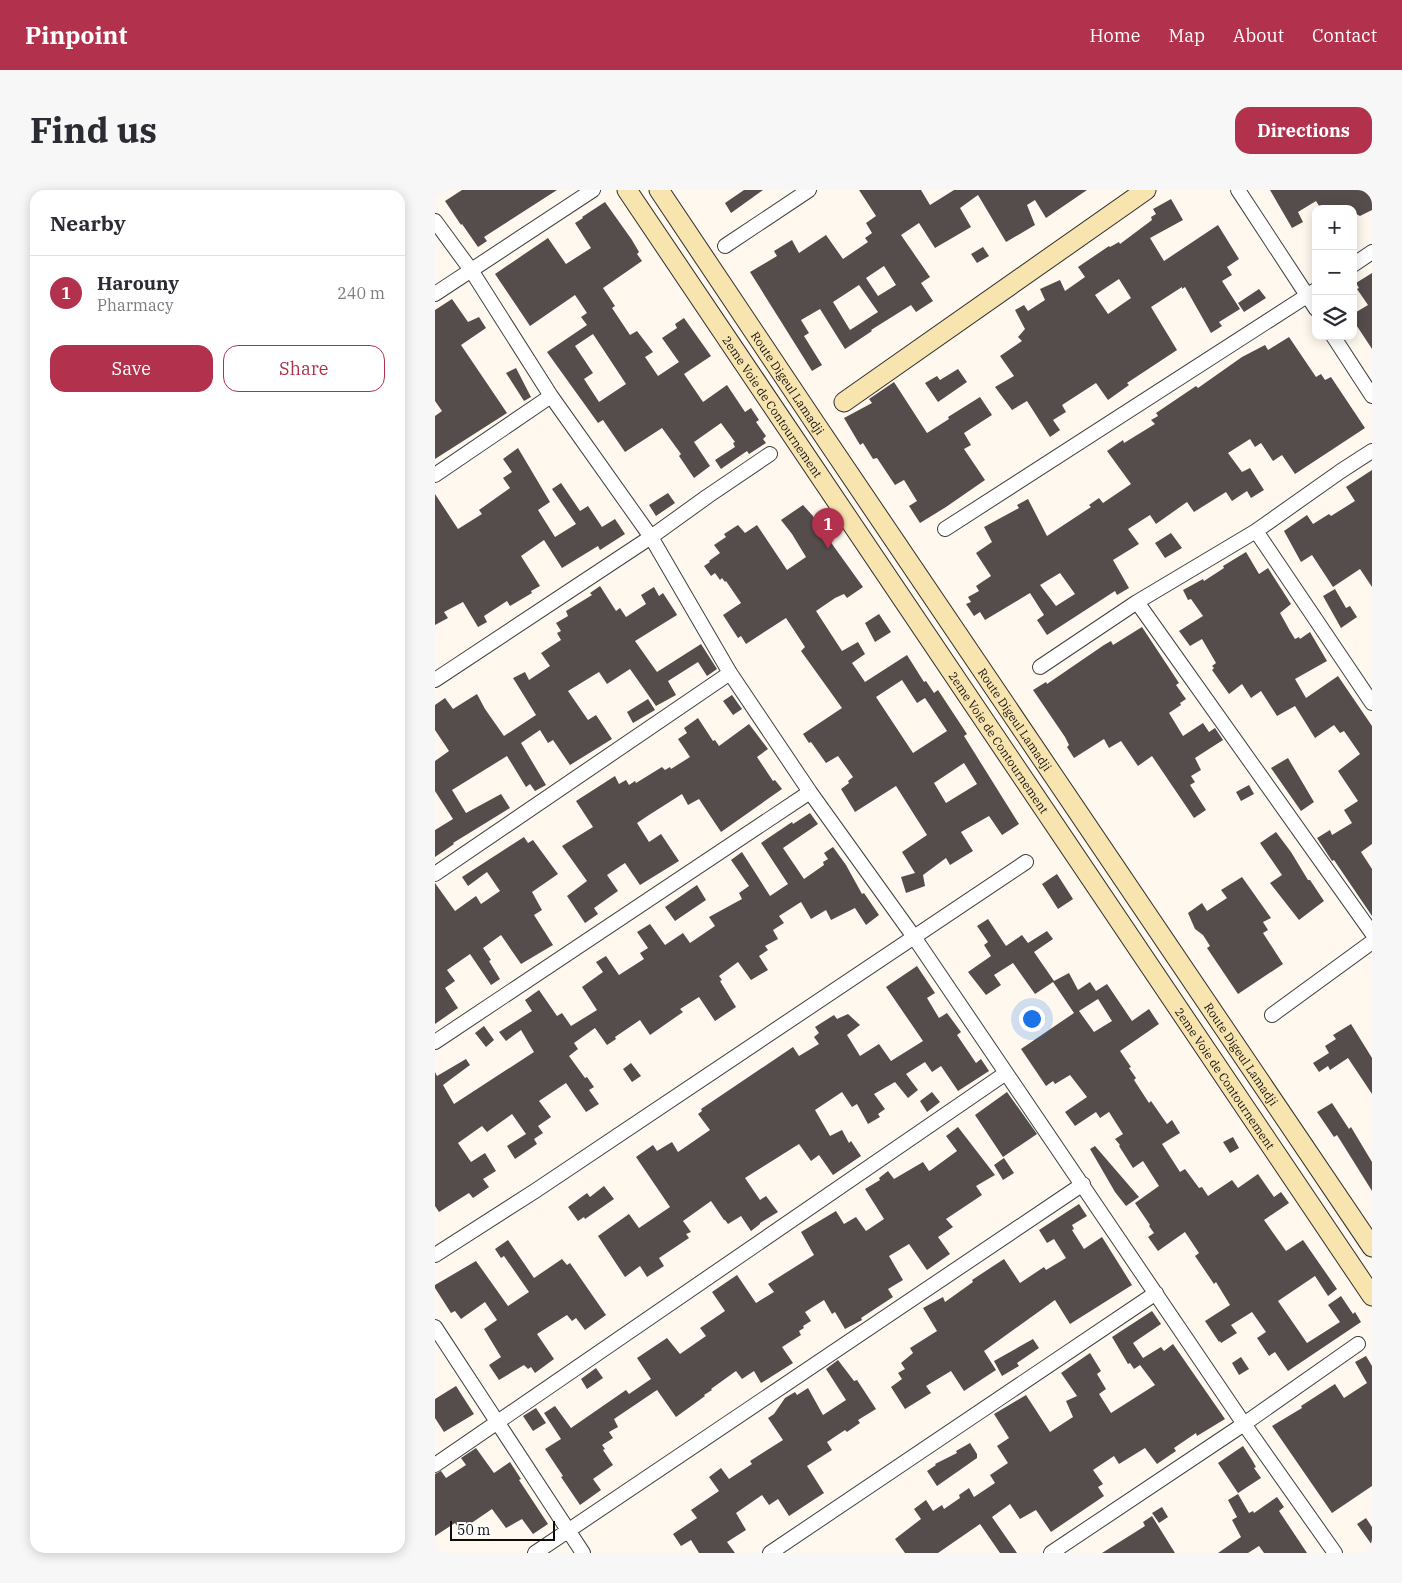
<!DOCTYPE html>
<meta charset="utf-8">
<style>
:root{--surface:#fff;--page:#f7f7f7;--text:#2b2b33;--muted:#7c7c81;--line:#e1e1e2;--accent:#b2314d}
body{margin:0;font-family:"IBM Plex Serif",serif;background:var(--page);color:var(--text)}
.controls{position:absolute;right:15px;top:15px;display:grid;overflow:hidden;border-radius:10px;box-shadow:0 2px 12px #0003}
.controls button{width:45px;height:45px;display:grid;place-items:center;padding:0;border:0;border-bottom:1px solid var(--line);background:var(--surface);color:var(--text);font:25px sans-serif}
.scale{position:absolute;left:15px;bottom:12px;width:105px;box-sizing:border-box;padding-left:5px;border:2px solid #0d0d0d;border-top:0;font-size:14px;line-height:18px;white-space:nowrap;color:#0d0d0d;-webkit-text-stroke:4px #fff;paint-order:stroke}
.you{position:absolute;left:596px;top:828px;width:18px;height:18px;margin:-12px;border:4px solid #fff;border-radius:50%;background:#1a73e8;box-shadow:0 0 0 8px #1a73e833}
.badge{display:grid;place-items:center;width:32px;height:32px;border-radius:50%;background:var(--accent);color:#fff;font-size:16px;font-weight:700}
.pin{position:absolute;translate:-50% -41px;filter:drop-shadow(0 1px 2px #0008)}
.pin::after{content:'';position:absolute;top:26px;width:18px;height:15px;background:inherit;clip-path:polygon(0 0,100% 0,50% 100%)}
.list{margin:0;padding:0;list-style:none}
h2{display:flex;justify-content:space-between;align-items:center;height:65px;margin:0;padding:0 20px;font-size:21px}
h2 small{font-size:16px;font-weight:400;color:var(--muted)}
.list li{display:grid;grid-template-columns:32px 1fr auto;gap:15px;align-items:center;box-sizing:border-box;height:75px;padding:0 20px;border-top:1px solid var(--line)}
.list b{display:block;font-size:19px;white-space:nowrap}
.list p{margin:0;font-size:16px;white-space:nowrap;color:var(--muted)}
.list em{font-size:16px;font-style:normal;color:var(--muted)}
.actions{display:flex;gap:10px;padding:15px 20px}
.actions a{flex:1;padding:11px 0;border:1px solid var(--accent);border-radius:15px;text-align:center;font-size:18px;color:var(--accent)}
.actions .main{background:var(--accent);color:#fff}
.icon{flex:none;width:28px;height:28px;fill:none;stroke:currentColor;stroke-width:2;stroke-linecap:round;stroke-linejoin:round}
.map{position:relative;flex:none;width:937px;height:1363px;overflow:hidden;border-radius:15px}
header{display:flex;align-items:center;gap:30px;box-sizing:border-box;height:70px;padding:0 25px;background:var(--accent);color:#fff}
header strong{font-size:24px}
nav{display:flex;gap:28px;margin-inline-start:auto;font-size:18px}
.intro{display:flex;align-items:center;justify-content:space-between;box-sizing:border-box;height:120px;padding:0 30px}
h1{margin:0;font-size:35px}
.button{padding:12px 22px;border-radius:15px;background:var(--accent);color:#fff;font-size:18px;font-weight:700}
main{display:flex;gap:30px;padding:0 30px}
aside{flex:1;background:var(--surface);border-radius:15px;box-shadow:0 2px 12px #0003}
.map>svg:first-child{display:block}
.building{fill:#554d4b;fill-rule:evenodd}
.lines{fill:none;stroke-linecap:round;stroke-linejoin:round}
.street-casing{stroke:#404040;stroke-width:16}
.secondary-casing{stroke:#2f2f2f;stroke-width:21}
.street{stroke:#fff;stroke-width:14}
.secondary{stroke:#f8e4af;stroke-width:19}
.labels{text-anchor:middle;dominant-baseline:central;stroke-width:5;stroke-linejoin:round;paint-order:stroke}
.street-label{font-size:12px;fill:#0d0d0d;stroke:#fff}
</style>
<header>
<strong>Pinpoint</strong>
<nav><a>Home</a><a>Map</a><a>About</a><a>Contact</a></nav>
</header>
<div class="intro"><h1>Find us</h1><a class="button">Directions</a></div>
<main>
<aside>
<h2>Nearby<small></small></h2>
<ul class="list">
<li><span class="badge">1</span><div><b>Harouny</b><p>Pharmacy</p></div><em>240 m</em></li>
</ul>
<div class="actions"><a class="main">Save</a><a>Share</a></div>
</aside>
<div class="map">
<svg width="937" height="1363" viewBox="0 0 937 1363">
<rect width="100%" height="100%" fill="#fef8ef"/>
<!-- building -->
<path class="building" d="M27 0H122L49 47 52 51 43 57 27 34 26 35 10 11Z
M309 0H328L296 23 290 13Z
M424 0H486L495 15 519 0H652L611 28 600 10 592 15 600 35 571 52 543 5 525 18 536 37 500 58 484 33 466 45 495 87 486 93 498 111 481 122 476 115 436 140 437 141 410 159 385 119 366 130 374 143 369 146 387 175 377 181 315 82 342 66 339 61 357 50 364 63 391 45 408 69 433 52 430 48 437 43 431 33 441 26ZM449 76 461 95 443 106 431 88ZM424 95 443 122 415 140 398 112Z
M835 0H937V20L925 26 919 23 918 19H886L881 11 863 22 868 32 857 38Z
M736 9 748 30 715 48 729 71 783 35 804 69 792 77 797 85 787 91 805 119 784 132 787 136 776 143 750 97 747 99V97L716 117 742 160 692 193 694 195 673 210 661 193 627 215 631 222 618 230 625 240 615 247 592 211 577 220 560 197 579 186 565 166 587 151 583 147 590 139 580 120 589 115 593 121 610 110 605 99 625 90 630 101 650 87 643 77 674 56 675 57 684 52 685 54 717 30 716 27 721 24 718 19ZM684 89 696 108 673 124 660 105Z
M170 12 197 50 204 62 202 64 207 71 168 98 180 116 177 118 195 145 202 141 218 162 210 167 223 186 244 172 227 148 242 138 240 134 249 128 276 166 249 184 268 212 292 195 310 222 316 218 324 230 321 232 331 246 328 249 331 253 314 264 312 261 286 279 280 270 300 257 298 253 300 252 286 233 259 252 275 276 259 288 244 266 246 264 227 238 190 262 168 230 163 233 112 162 152 135 146 127 152 123 140 105 95 136 60 84 113 48 131 74 156 58 140 33 148 28 147 27ZM158 144 191 194 164 212 149 189 158 183 140 156Z
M548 57 554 66 542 73 536 64Z
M937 83V159L918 130V124L933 115 922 99 924 98 921 93Z
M824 99 831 108 809 122 803 113Z
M17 109 33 132 44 127 51 138 26 155 72 223 0 269V226L7 221 0 211V120Z
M854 147 881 187 886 184 890 190 896 187 930 238 860 284 847 265 838 271 826 253 820 257 815 249 793 263 807 282 815 278 829 300 816 308 812 301 797 311 791 302 759 322 752 312 721 334 715 325 693 339 704 354 678 370 694 398 682 405 680 401 612 445 602 430 609 425 595 403 550 430 545 422 539 426 531 414 536 412 533 407 544 401 541 396 556 386 541 363 557 352 549 337 584 318 582 315 593 309 612 346 656 317 654 315 664 308 668 313 696 294 672 261 688 250 689 253 720 234 716 230 723 226 721 223 761 196 763 198 807 167 830 155 833 160ZM625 383 640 404 621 416 605 395Z
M81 178 96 207 89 211 71 183Z
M523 179 532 192 503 212 490 193 502 186 505 190Z
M459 192 492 243 514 229 513 227 545 207 557 225 529 243 536 255 529 259 550 290 511 317 485 333 474 316 482 311 469 290 460 295 442 268 438 269 428 253 425 255 409 228 437 213 434 209Z
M83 258 115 312 103 320 120 347 141 334 117 299 126 293 145 321 153 316 167 337 180 329 190 344 165 360 163 356 127 378 109 350 86 366 105 396 96 401 97 403 75 416 72 411 49 426 52 432 43 437 28 412 9 422 13 428 0 435V304L23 339 47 324 44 320 75 298 68 288 77 282 68 269Z
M937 280V397L925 379 898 397 877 365 866 372 849 341 872 325 878 334 894 324 896 326 920 311 911 297Z
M233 303 240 313 221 326 214 315Z
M368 315 378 326 390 349 392 347 428 397 412 408 409 404 400 408 381 421 407 461 423 452 430 464 417 473 430 492 472 465 489 492 491 491 499 503 503 500 532 544 529 546 584 634 567 645 554 626 526 642 538 661 515 675 511 668 488 685 490 696 471 703 466 687 480 683 467 662 492 645 461 596 420 622 406 599 414 593 413 591 418 587 403 566 391 573 376 552 374 553 368 544 407 518 366 461 370 457 351 428 311 454 306 446 303 448 288 425 306 413 291 391 290 392 287 388 285 390 280 383 276 386 269 376 275 372 274 371 285 363 279 355 291 347 289 344 303 335 310 343 322 335 352 380 371 367 357 344 346 330ZM467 490 482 513 490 508 512 541 478 563 441 507ZM529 573 542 594 511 613 499 593Z
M736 343 747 358 730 368 720 353Z
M811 362 824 384 833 378 856 414 845 423 855 441 860 449 864 447 865 449 875 442 892 471 860 489 871 508 903 486 937 536V654L926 662 937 679V726L899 670 897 671 882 648 895 640 897 645 917 633 909 620 923 611 903 581 925 564 909 541 905 543 899 535 880 548 860 516 842 526 826 501 816 508 807 494 794 504 777 480 779 478 777 476 781 473 767 449 755 456 744 441 768 426 756 409 753 410 748 400 768 389 769 391 789 378 788 376Z
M165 396 181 421 185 418 191 427 211 414 206 405 219 397 224 406 228 403 241 423 242 425 200 451 222 482 266 454 282 479 272 486 263 472 233 491 241 505 221 516 195 479 172 494 164 482 133 501 153 530 161 525 177 549 135 575 118 550 113 553 105 540 86 553 111 595 100 601 95 594 91 597 72 566 17 600 31 623 66 604 75 618 18 653 19 654 0 667V640L18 629 0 601V571L14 561 0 540V515L10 508 18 519 42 504 50 519 69 546 101 525 78 488 90 482 94 490 115 476 106 463 126 450 122 443 126 441 121 433 133 426 131 421 157 405 155 403Z
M900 399 911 418 915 416 922 427 906 438 888 406Z
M444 424 456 442 440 452 430 433Z
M707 437 744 493 741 495 751 509 745 513 746 515 734 523 748 546 768 533 774 542 780 538 788 550 760 568 766 580 756 586 760 592 755 595 771 620 759 628 717 566 703 576 686 551 674 558 669 549 639 568 632 557 634 555 630 547 598 500 611 492 612 494 669 455 676 451 678 455Z
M297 505 307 519 298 525 288 511Z
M213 509 220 520 198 533 192 522Z
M263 528 278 551 280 550 284 556 314 534 333 559 322 567 338 591 340 590 347 599 286 642 264 609 253 615 247 604 214 625 202 633 214 652 226 644 244 671 205 695 190 673 172 685 183 701 159 718 163 724 150 733 132 706 152 691 127 656 158 637 141 611 180 586 184 594 191 590 194 595 200 591 201 593 227 577 230 580 235 577 236 579 255 567 243 549 252 543 249 538Z
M853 568 879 612 866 621 836 578Z
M814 595 819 604 806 611 801 602Z
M375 623 383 634 348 658 369 689 389 675 388 672 393 669 389 663 398 657 411 675 427 704 429 703 444 725 431 735 420 718 396 730 391 720 376 729 366 712 344 726 349 733 338 740 343 749 330 756 333 760 324 766 333 780 316 790 303 772 284 786 287 790 285 791 301 817 280 831 264 807 245 819 248 822 215 845 205 830 180 847 181 849 172 855 160 838 139 853 143 859 134 866 150 888 152 887 159 897 154 900 164 914 151 922 131 893 104 911 116 927 103 936 108 943 99 949 102 954 80 969 72 956 91 944 77 924 52 942 47 936 23 953 36 972 50 963 61 981 48 989 54 997 38 1008 34 1003 4 1022 0 1016V882L2 886 31 869 35 875 8 895 19 914 99 862 86 840 71 851 64 842 97 821 90 810 104 800 122 826 127 823 136 836 162 820 147 797 168 782 161 772 171 766 184 785 209 769 205 763 213 758 202 742 215 734 230 755 248 743 255 753 280 736 274 727 307 709 304 703 314 696 296 670 307 662 335 706 353 694 326 653 357 632 358 634Z
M841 642 856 662 873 690H875L889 711 864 730 835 693 847 685 825 653Z
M89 647 93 653 98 650 123 684 97 702 107 720 99 725 118 755 86 774 66 745 48 758 56 770 54 771 65 789 56 795 35 764 12 780 20 791 10 798 23 818 0 834V693L20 721 41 706 46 714 65 701 52 682 33 696 27 687Z
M622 684 638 709 623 719 607 694Z
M807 687 836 728 828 732 833 740 828 743 848 774 803 804 772 758 775 756 768 745 760 739 753 723 767 713 772 721 792 708 786 700Z
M262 695 271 710 240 731 230 717Z
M553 729 571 756 587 745 593 753 612 741 618 749 599 762 619 791 634 783 643 800 655 792 661 801 672 794 697 831 714 819 724 834 685 861 696 877 694 878 701 888 699 890 714 913 716 911 732 934 737 930 745 943 727 954 745 982 750 979 764 998 767 997 773 1006 797 990 803 998 823 984 839 1007 846 1002 854 1013 829 1030 851 1061 868 1050 902 1099 893 1106 880 1086 843 1111 872 1153 905 1132 893 1115 906 1106 918 1124 920 1122 926 1132 853 1181 840 1162 834 1166 822 1148 831 1142 817 1122 796 1135 802 1143 786 1153 785 1151 784 1152 770 1131 795 1115 781 1092 779 1094 760 1066 764 1063 750 1042 723 1061 713 1047 719 1043 714 1036 715 1035 700 1013 724 996 708 971 698 978 684 956 685 955 680 949 688 944 674 922 665 928 661 922 640 936 630 922 652 907 635 885 620 894 618 891 611 896 586 859 639 823 618 792 600 804 578 773 559 785 566 795 551 805 533 782 556 766 549 755 553 752 542 736ZM663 809 677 831 659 842 644 821Z
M482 776 500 803 492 808 504 828 512 823 526 842 522 845 541 873 546 869 554 881 523 901 506 876 497 882 490 872 471 884 483 900 473 908 460 892 439 904 450 919 443 924 445 927 433 934 422 914 417 917 407 902 380 920 395 946 407 940 414 953 416 951 426 966 398 985 384 965 376 971 364 954 310 988 325 1010 331 1006 343 1022 325 1033V1034L316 1041 306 1026 293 1034 290 1030H289L276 1011 248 1031 256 1042 251 1044 254 1048 224 1068 229 1076 212 1087 205 1076 190 1087 163 1046 194 1024 204 1038 235 1017 201 967 218 955 222 961 237 952 243 962 275 940 263 924 267 921 266 919 358 857 364 866 384 854 379 847 384 843 380 837 399 825 402 829 413 824 425 835 412 845 425 866 444 854 456 871 488 851 451 797Z
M916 834 937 868V904L913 868 895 880 893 876 884 882 878 873 894 863 890 856 901 849 898 845Z
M49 836 59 850 51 857 40 843Z
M196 873 206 886 197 892 188 879Z
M497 902 505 912 492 922 485 911Z
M572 902 602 944 568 967 540 925Z
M897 913 914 939 916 937 937 972V1001L902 945 899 947 882 922Z
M523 937 560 985 541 996 547 1005 511 1029 518 1037 503 1047 515 1064 492 1080 474 1054 454 1066 468 1090 453 1099 458 1107 426 1128 427 1130 410 1139 400 1122 397 1124 389 1110 370 1122 376 1131 368 1136 369 1138 364 1141 366 1145 347 1157 358 1173 326 1193 319 1181 307 1189 301 1181 276 1199 277 1200 269 1205 270 1206 241 1227 222 1200 179 1229 183 1237 174 1242 178 1248 167 1255 170 1259 168 1260 178 1275 158 1289 166 1300 145 1315 126 1287 128 1286 110 1259 126 1249 109 1223 120 1216 136 1238 191 1200 194 1204 216 1189 202 1168 232 1148 245 1164 271 1146 265 1138 290 1121 277 1102 302 1085 321 1113 339 1102 333 1094 379 1065 366 1042 401 1021 409 1034 421 1027 431 1041 449 1029 430 999 445 990 444 988 453 981 459 989 488 972 494 981 496 980 522 961 511 946Z
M798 947 804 958 795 963 788 952Z
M660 956 704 1007 691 1016 680 1002 655 959Z
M569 968 579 983 568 990 559 975Z
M169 996 179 1009 150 1029 149 1027 143 1031 133 1017 152 1003 155 1007Z
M644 1014 652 1026 637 1035 639 1039 637 1040 649 1059 667 1047 697 1095 635 1134 620 1110 549 1161 561 1180 529 1201 516 1181 491 1196 496 1203 470 1219 456 1197 467 1189 463 1183 470 1179 466 1173 478 1163 475 1158 502 1141 488 1118 508 1107 510 1112 538 1092 537 1090 569 1069 585 1093 609 1077 611 1080 631 1068 619 1049 612 1053 604 1040Z
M73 1050 99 1088 127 1069 132 1075 135 1073 171 1125 150 1140 141 1128 137 1131 132 1125 102 1144 119 1169 100 1183 96 1177 93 1179 89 1175 64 1190 54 1175 66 1167 49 1139 62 1130 50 1112 26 1129 20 1121 16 1123 0 1098V1095L41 1071 73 1116 94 1102 69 1066 66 1068 60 1059Z
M717 1121 726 1134 698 1153 708 1168 726 1157 729 1161 738 1154 790 1229 762 1246 761 1243 739 1258 741 1261 722 1274 710 1258 684 1274 679 1266 658 1280 668 1294 663 1297 669 1306 616 1342 601 1320 585 1329 575 1314 557 1327 582 1363H565L545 1334 503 1363H470L460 1349 486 1329 479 1319 491 1310 498 1321 507 1315 509 1319 525 1308 524 1305 534 1298 539 1307 560 1293 555 1285 573 1273 562 1256 574 1248 559 1224 591 1205 615 1242 638 1227 631 1211 642 1206 626 1183 655 1163 666 1181 662 1184 671 1199 664 1204 676 1223 720 1195 705 1175 699 1179 695 1173 693 1174 677 1147Z
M598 1149 604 1158 582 1173 584 1176 567 1186 559 1171Z
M931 1166 937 1176V1296L897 1323 837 1236 867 1218 866 1216 900 1194 909 1208 932 1193 920 1172Z
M806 1167 814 1179 804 1185 797 1173Z
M403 1170 419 1191 422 1190 441 1219 423 1230 425 1233 412 1242 410 1240 392 1252 397 1260 372 1276 389 1303 354 1326 343 1309 334 1315 327 1305 301 1323 311 1340 292 1352 300 1363H264L256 1350 246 1356 238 1344 262 1328 256 1320 284 1301 274 1287 286 1278 294 1289 317 1274 315 1271 348 1250 333 1228 339 1224 350 1208 360 1202 362 1205 373 1198 388 1225 411 1210 391 1179Z
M161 1178 168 1188 152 1199 146 1189Z
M21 1196 39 1224 9 1242 0 1228V1209Z
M101 1218 111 1233 98 1241 88 1226Z
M535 1253 542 1264V1268L502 1296 492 1281 501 1275 500 1274 522 1263 521 1261Z
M808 1256 817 1270 821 1277 819 1278 826 1288 803 1303 783 1273Z
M41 1258 59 1283 75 1272 86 1289 84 1290 113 1334 98 1344 87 1329 71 1338 57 1319 35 1334 36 1336 26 1342 20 1333 0 1346V1284L6 1281 11 1288 31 1275 26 1268Z
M803 1304 814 1323 818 1321 819 1323 842 1307 849 1317 844 1321 872 1363H829L824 1356 813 1363H783L806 1347 797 1330 802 1327 793 1310Z
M727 1317 733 1327 724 1333 717 1323Z
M717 1326 740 1363H667L710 1336 708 1332Z
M931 1328 937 1337V1355L922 1334Z"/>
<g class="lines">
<!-- street casing -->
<g class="street-casing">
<path id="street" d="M803 0 881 119
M0 31 36 80 116 206 216 347 295 483 375 602 479 747 809 1234 900 1363
M290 56 374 0
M918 75 937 62
M0 104 158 0
M898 146 937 206
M0 285 116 206
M510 339 881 100
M821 341 937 513
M702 412 937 743
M605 477 702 412 821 341 906 281 937 261
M0 490 216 347 273 306 335 264
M0 684 295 483
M837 825 937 752
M0 852 375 602
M0 1065 100 1001 591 672
M0 1137 148 1363
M0 1275 571 883
M100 1363 648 994
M335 1363 721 1103
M616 1363 809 1234 923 1154"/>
</g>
<!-- secondary casing -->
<g class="secondary-casing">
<g id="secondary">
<path id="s1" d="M192 0 937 1106"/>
<path id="s2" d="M224 0 380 233 937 1057"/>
<path d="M409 212 711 0"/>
</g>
</g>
<!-- street -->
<use href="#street" class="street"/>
<!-- secondary -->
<use href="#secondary" class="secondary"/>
</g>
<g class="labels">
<!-- street labels -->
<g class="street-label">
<text stroke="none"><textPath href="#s2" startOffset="232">Route Digeul Lamadji</textPath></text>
<text stroke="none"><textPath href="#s1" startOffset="261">2eme Voie de Contournement</textPath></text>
<text stroke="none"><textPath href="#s2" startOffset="638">Route Digeul Lamadji</textPath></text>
<text stroke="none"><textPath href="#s1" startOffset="666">2eme Voie de Contournement</textPath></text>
<text stroke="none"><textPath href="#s2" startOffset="1042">Route Digeul Lamadji</textPath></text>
<text stroke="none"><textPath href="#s1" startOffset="1071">2eme Voie de Contournement</textPath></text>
</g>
</g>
</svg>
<div class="controls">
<button>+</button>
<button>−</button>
<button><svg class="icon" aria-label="layers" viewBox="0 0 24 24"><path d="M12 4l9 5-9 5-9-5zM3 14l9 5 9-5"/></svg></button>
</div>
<div class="scale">50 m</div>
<div class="you"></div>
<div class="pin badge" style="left:393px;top:359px">1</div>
</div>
</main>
